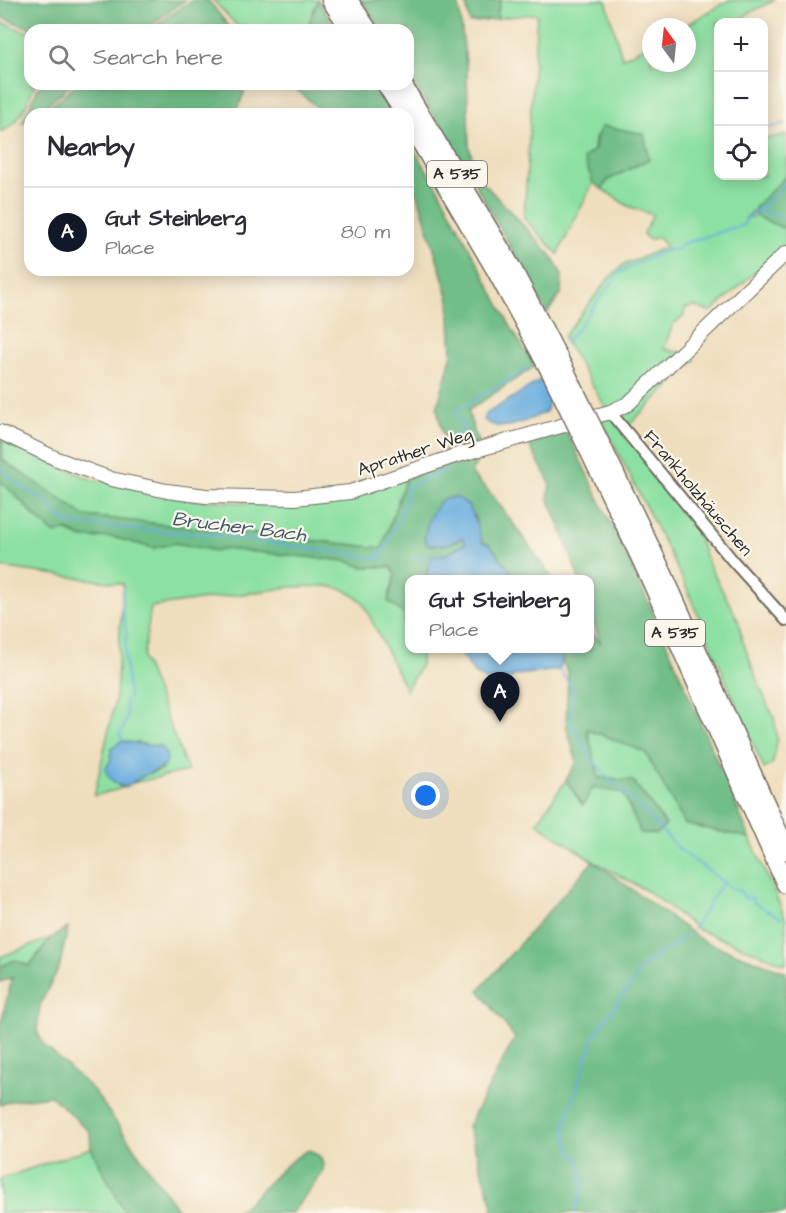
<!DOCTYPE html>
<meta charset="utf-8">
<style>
:root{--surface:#fff;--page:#f7f7f7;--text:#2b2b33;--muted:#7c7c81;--line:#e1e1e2;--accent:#111827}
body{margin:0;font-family:"Architects Daughter",sans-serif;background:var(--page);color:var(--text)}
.controls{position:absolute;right:18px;top:18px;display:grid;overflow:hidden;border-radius:12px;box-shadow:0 3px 15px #0003}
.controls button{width:54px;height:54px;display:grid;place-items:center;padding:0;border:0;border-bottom:2px solid var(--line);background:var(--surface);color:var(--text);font:30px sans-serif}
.compass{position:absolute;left:642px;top:18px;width:54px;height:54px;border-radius:50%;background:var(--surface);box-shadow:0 3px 15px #0003;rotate:345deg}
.you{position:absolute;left:426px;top:796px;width:21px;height:21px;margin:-15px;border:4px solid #fff;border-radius:50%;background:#1a73e8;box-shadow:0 0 0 9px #1a73e833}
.badge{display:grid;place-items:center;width:39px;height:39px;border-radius:50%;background:var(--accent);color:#fff;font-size:20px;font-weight:700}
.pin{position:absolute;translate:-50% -50px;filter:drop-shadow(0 2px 3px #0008)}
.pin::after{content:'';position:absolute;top:32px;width:21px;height:18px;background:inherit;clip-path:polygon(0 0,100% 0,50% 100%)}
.popup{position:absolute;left:405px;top:575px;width:189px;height:78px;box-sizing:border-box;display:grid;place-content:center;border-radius:12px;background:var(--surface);filter:drop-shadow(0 2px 4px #0005);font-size:20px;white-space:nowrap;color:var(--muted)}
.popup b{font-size:22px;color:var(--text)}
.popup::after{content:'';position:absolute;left:50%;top:100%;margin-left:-12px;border:12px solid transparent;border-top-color:var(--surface)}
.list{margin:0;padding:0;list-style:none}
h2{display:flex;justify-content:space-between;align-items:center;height:78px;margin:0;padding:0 24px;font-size:26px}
h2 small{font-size:20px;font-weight:400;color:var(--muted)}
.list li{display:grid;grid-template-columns:39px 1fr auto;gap:18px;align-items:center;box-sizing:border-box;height:90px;padding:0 24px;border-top:2px solid var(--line)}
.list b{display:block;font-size:22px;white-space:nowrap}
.list p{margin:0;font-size:20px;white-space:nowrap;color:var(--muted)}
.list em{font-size:20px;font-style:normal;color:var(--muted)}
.icon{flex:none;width:33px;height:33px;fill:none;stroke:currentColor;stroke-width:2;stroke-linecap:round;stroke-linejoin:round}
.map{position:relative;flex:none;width:786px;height:1213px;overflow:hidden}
.search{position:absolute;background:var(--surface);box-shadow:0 3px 15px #0003;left:24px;top:24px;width:390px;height:66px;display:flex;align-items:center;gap:15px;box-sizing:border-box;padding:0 21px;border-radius:18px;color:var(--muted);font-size:22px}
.panel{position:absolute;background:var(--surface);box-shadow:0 3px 15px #0003;left:24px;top:108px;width:390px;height:168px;border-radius:18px}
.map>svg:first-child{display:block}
.green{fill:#8ce0a2;stroke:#5c8666;stroke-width:1.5}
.forest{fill:#71be88;stroke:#4e745a;stroke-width:1.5}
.water{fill:#69adde;stroke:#4a6c84;stroke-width:1.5}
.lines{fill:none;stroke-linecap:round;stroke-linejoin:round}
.stream{stroke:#69adde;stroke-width:2}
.street-casing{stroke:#706a5e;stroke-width:14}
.secondary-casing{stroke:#706a5e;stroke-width:16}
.highway-casing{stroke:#706a5e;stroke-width:21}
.street{stroke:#fff;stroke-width:10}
.secondary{stroke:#fff;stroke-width:14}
.highway{stroke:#fff;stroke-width:18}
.highway-bridge-casing{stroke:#706a5e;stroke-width:21;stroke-linecap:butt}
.highway-bridge{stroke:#fff;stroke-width:18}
.labels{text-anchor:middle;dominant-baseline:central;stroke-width:4.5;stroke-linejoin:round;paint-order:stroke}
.shield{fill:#fbf7ec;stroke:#696865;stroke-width:1.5}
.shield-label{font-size:16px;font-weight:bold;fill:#2b2b2b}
.street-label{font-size:18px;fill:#2b2b2b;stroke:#fbf7ec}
.water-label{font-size:20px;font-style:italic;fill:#41586a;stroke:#fbf7ec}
</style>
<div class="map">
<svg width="786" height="1213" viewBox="0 0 786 1213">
<rect width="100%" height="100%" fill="#fbf7ec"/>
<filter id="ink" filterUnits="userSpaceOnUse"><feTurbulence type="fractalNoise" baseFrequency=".0167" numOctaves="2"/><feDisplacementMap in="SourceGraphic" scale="12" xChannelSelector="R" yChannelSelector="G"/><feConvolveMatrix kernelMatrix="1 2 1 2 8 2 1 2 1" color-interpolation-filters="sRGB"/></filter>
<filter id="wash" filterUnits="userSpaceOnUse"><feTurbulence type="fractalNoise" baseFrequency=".008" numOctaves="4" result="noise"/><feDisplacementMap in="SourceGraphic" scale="24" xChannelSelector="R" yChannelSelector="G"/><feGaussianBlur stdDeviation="1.35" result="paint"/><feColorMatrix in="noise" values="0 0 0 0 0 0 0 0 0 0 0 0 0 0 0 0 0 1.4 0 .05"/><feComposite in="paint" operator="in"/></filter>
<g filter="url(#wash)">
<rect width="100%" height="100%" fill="#efdebd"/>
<!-- green -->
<path class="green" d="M213 0H318L306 30H241Z
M501 0H606L622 58 651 44V63H687V27H683L729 0H775L745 15 744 22H718V176H764V139L786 135V176L746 218 755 216 786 229V244L711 312 694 306 685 308 684 316 673 324 664 349 688 354 695 360 627 427 688 510 708 563 739 622 742 639 757 680 768 706 774 717 777 741 773 763 764 769 683 580 601 419 606 408 563 337 610 277 622 266 666 247 658 237 649 240 643 234 653 215 628 206 602 189 608 180 649 159 644 134 602 126 595 139 591 174 593 183 558 254 524 218 537 14 498 18 497 14Z
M0 22 30 33V84H35C26 104 22 123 0 132Z
M2 441 90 479 194 500 263 504 333 500 406 478 382 548 85 516 2 460Z
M0 481 14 493 37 519 83 538 112 537 154 548 175 543 217 551 226 549 347 561 362 567H391L395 575 388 601 405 615V627L410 629V648L421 649V665L406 690 362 601 345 590 328 586 291 587 151 607 143 658 188 771 133 783 145 775 162 770V747L122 741 111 748V759L118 786 127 787 94 796 116 696 123 584 0 567Z
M586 729 645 752 685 824 750 838 786 919V964L699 930 649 892 593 861 537 823 566 780 582 805 593 787 623 793 641 833 656 834 666 825 633 781 599 778Z
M51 938 29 966 15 960 0 967V957Z
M91 1148 125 1213H0V1179Z"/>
<!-- forest -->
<path class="forest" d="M0 0H185L144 30H35L0 17Z
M192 0H208L232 30H149Z
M318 0 337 30H306Z
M360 0H458L467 71 469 146 477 176 551 255 562 275 561 294 547 313 469 173 408 74V30H381Z
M465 0H501L497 13 498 19 470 23Z
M40 84H71L37 114H30V119L22 123Z
M77 84H247L236 114H42Z
M290 84H372L391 114H325Z
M602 126 644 134 649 159 608 180 602 189 593 183 584 158 595 149 596 138Z
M408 140 437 186 513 331 535 366 468 411 478 443 442 454 446 448 437 408 452 354 449 299 418 195 408 185Z
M786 176V229L755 216 756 206Z
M0 426 29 440 2 441 3 460 85 516 382 548 406 478 439 466 479 458 471 473 494 497 553 579H517L489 544 483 543 477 532 475 515 445 545 464 538 466 543 447 554 431 557 425 579 410 580V629L405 627V615L388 601 395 575 391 567H362L347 561 226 549 217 551 175 543 154 548 112 537 83 538 67 530 55 534C35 518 20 497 0 481Z
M567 432 657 621 750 838 685 824 645 752 587 729 599 778 633 781 666 825 656 834 641 833 623 793 593 787 583 805 566 780 577 762 566 726 568 674 563 662 562 653 560 649 590 648V630L601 644 590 611V580L579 579 562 531 548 498 550 483 528 443Z
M593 861 703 941 786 972V1213H492L493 1206 468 1126 515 1038 479 990Z
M68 927 60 965 40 1005 37 1031 44 1045 94 1091 180 1213H125L91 1148 90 1132 51 1096 11 1101 0 1105V1027L12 978 0 982V967L15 960 29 966 51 938Z
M309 1150 319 1156 324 1164 322 1174 292 1213H235C261 1195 280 1164 309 1150Z"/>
<!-- water -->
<path class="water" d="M542 379 545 380 550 398 546 412C528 420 501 435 484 420L486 414Z
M454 497C475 502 475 527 483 543L489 544 517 579H425L431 557 447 554 466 543 463 538 445 545H428L424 538 429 518 441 500Z
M457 649H560C564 656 563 662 559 670L516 675 509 679 485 680 474 673Z
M122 741 162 747C176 769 158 768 143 776 138 779 132 783 127 787 115 785 111 781 105 770L111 759V748Z"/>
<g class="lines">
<!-- stream -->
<path class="stream" d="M769 128 785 123
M757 211 786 218
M564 343 577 329 620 272 660 253 669 250 678 249 685 243 743 225 748 217 775 196 786 182
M459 444V433L465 426 456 415 457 408 464 406 529 367
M0 468 26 490 47 501 61 519 73 524 221 536 384 559
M412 557 434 558
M375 558 386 548 406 501 408 487 446 470
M559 669 574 691 570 720 589 755 605 775 632 799 680 850 734 890 740 891 745 899 751 897 753 902 781 918
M122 741 120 734C127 723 128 715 125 703L129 698 125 658 126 631 122 609 123 589
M693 929 723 882
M574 1213 582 1193V1171L579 1160 570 1151 564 1127 594 1036 643 966 686 936"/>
</g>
</g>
<g filter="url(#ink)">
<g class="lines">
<!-- street casing -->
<g class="street-casing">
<path id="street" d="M610 412 733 561 786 620"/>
</g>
<!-- secondary casing -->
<g class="secondary-casing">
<path id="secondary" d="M0 432 57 459 111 479 167 491 206 496 295 498 350 492 455 456 610 412 628 404 786 253"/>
</g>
<!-- highway casing -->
<g class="highway-casing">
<path id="highway" d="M331 0 351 30
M348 0 368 30
M386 84 405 114
M402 84 510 265
M408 120 497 272
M628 501 662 572 786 850
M616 506 650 578 786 884"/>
</g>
<!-- street -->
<use href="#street" class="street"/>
<!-- secondary -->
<use href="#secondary" class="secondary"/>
<!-- highway -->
<use href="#highway" class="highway"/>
<!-- highway-bridge casing -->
<g class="highway-bridge-casing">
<path id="highway-bridge" d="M510 265 566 373 628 501
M497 272 553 376 616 506"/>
</g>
<!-- highway-bridge -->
<use href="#highway-bridge" class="highway-bridge"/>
</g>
</g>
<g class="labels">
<!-- shield labels -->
<g class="shield">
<rect x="427" y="161" width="60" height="26" rx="4.5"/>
<rect x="645" y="620" width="60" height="26" rx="4.5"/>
</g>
<g class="shield-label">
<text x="457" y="174">A 535</text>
<text x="675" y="633">A 535</text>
</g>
<!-- street labels -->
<g class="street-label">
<text transform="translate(415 452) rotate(-18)">Aprather Weg</text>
<text transform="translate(698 493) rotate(50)">Frankholzhäuschen</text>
</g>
<!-- water labels -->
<g class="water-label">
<text transform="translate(239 527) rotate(7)">Brucher Bach</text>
</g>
</g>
</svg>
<div class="controls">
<button>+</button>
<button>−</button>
<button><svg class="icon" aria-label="locate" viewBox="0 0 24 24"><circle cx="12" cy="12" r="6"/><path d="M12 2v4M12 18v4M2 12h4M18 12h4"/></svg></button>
</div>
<svg class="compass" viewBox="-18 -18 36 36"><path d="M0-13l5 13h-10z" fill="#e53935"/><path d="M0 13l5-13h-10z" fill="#7c7c81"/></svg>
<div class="you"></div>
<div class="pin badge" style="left:500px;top:722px">A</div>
<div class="popup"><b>Gut Steinberg</b>Place</div>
<div class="search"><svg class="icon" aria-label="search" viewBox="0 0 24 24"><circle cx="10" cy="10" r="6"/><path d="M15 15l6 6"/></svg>Search here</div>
<section class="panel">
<h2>Nearby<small></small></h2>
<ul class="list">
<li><span class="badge">A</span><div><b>Gut Steinberg</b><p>Place</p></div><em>80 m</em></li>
</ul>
</section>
</div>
